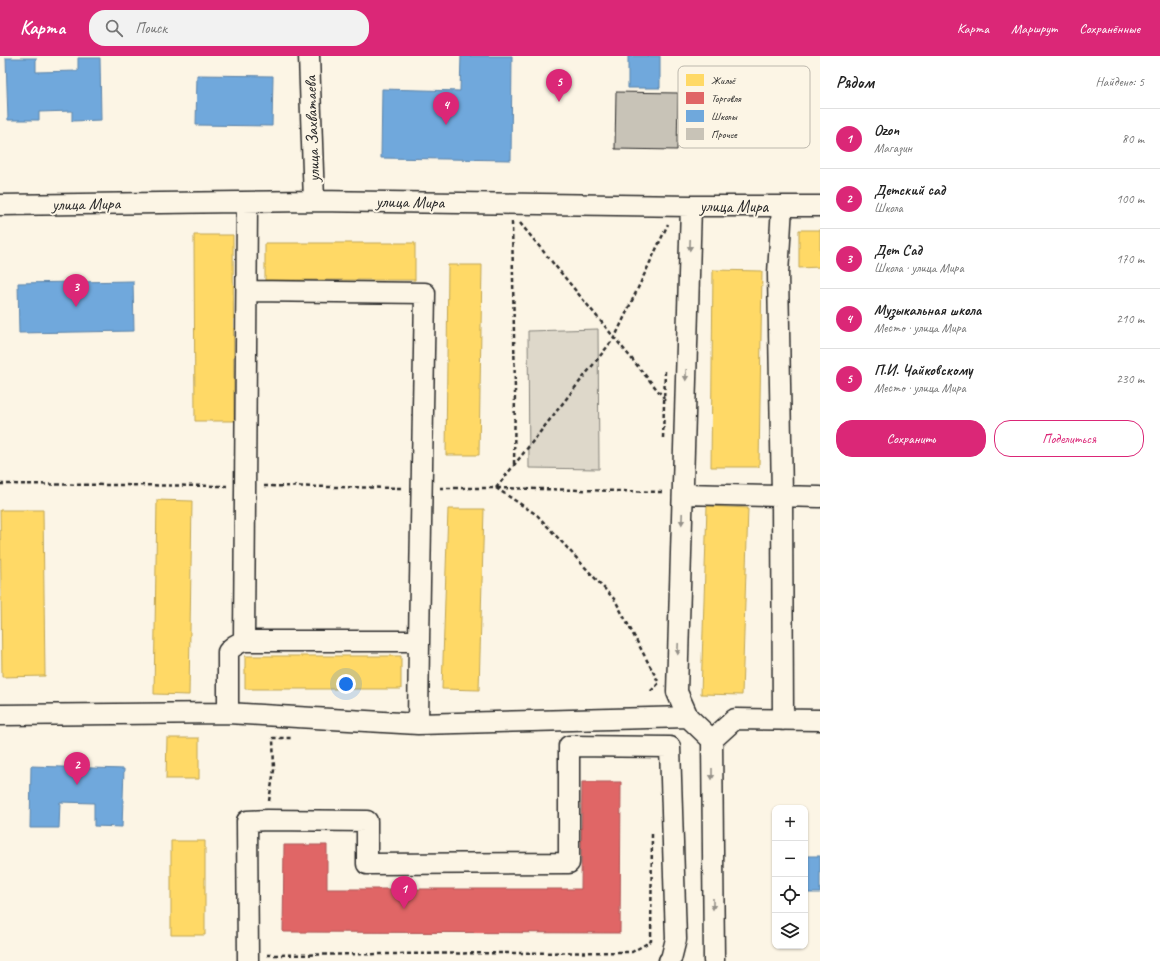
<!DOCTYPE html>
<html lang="ru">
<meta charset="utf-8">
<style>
:root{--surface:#fff;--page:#f2f2f2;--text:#222;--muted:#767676;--line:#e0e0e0;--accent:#db2777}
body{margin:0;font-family:Caveat,sans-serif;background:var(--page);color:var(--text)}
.controls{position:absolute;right:12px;bottom:12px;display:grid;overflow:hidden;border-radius:8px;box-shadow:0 1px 3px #0004}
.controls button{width:36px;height:36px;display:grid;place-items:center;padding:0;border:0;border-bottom:1px solid var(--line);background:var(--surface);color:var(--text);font:20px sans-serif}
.you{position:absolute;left:346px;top:628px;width:14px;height:14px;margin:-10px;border:3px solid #fff;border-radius:50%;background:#1a73e8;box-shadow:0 0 0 6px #1a73e833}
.badge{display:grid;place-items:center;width:26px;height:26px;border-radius:50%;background:var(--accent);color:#fff;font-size:13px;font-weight:700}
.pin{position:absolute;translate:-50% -33px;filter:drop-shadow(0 1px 2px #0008)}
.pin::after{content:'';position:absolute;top:21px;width:14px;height:12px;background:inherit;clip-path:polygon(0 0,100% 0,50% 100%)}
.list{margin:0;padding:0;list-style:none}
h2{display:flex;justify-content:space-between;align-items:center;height:52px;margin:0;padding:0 16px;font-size:17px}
h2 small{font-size:13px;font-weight:400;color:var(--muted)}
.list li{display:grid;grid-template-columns:26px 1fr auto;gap:12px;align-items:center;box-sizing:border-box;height:60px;padding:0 16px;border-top:1px solid var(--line)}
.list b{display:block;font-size:15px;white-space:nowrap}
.list p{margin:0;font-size:13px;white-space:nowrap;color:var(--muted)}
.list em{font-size:13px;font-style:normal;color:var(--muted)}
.actions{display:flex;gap:8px;padding:12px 16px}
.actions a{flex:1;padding:9px 0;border:1px solid var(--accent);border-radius:16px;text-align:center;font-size:14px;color:var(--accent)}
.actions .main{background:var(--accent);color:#fff}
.icon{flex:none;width:22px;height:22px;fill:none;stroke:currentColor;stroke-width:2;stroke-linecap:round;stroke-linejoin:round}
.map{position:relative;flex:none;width:820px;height:905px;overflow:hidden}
header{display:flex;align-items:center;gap:24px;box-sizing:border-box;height:56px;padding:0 20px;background:var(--accent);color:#fff}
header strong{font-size:19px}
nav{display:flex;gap:22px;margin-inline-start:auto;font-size:14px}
.search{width:280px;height:36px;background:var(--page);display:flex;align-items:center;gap:10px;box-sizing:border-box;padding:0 14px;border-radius:16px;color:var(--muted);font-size:15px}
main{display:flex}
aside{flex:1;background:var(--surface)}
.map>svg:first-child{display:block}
.green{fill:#ded8ca;stroke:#84827a}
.homes{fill:#ffd966;stroke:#bfa554}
.shops{fill:#e06666;stroke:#aa5454}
.schools{fill:#6fa8dc;stroke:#5b82a7}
.building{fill:#c8c3b7;stroke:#2b2b2b}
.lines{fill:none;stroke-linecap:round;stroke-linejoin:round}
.minor-casing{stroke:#2b2b2b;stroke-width:23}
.path{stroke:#2b2b2b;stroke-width:2.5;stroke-dasharray:4 3;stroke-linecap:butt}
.minor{stroke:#fcf5e5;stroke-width:20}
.oneway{fill:#949088}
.labels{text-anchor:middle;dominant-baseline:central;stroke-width:4;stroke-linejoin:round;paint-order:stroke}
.street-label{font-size:17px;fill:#2b2b2b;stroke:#fcf5e5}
.key{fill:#fcf5e5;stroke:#bdb8ad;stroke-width:1}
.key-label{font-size:11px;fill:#2b2b2b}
</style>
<header>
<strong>Карта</strong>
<div class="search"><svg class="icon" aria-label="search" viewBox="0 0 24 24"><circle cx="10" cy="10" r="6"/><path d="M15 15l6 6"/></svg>Поиск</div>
<nav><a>Карта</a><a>Маршрут</a><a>Сохранённые</a></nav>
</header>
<main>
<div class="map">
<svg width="820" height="905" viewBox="0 0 820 905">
<rect width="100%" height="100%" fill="#fcf5e5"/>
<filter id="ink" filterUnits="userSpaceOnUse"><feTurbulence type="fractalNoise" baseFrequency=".025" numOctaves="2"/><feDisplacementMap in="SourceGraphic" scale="8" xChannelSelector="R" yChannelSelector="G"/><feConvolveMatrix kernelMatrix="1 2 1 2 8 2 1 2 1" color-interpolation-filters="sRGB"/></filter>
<g filter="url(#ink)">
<!-- green -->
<path class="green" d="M598 273 599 413 529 412 528 275Z"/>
<!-- homes -->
<path class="homes" d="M799 174H820V211L799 212Z
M194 179H233L234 365H195Z
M265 187H415V224H265Z
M448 209H482L479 399H446Z
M713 214 762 215 759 411H711Z
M157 444 192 445 189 639 154 638Z
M707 450 748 452 742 639 701 638Z
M448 453H484L479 634 442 633Z
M0 454H43L45 620 2 621Z
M245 600H401V633H245Z
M167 682H199V723H166Z
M171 785H205V879H171Z"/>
<!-- shops -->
<path class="shops" d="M582 726H621L620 877 283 876 284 789H327V833H581Z"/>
<!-- schools -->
<path class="schools" d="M461 0H512L511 104 381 102 382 33 460 35Z
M628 0H660V32H628Z
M6 2H36V16L78 15V2H100L101 64 72 65V55L39 56V64H8Z
M197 19 273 20 272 70 196 69Z
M133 225 134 275 19 277 18 227Z
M31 710 124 713 122 771 94 770V747L60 746 59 772H30Z
M805 800H820V837H805Z"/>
<!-- building -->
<path class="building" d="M616 36 678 37 677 94 615 93Z"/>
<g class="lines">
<!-- minor casing -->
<g class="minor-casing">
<path id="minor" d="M309 0 314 145
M247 147 244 585H419L425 237 248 235
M0 149 314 145 691 150H820
M691 150 677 636 688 661 712 684 714 905
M782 150 778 218 782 439 783 664
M683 438 820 441
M228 657V596C232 590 237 588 244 585
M0 659 228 657 418 668 688 661
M418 668 419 585
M712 684 735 663 820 664
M248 905 247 765 267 764 367 765V808L569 807V690L670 691 676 883 671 903 669 905"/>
</g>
<!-- path -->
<path class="path" d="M512 166 515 335 514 409
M520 167 664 342
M663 382 665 315
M0 428 227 430
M264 430 403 432
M440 432H496L615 281 668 168
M496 432 537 459 615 544 659 627 649 637
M497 432 662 436
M269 745 274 714 273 682H292
M267 899 632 896 651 885 652 777"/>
<!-- minor -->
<use href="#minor" class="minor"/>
</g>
<!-- one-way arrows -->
<defs><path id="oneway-solid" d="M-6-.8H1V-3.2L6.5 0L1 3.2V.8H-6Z"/></defs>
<g class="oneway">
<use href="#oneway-solid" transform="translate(690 189) rotate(92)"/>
<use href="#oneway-solid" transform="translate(686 319) rotate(92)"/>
<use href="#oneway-solid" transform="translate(682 463) rotate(92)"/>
<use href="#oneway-solid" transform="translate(678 593) rotate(92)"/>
<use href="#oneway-solid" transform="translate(712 718) rotate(90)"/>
<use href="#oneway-solid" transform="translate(713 848) rotate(90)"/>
</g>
</g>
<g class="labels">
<!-- street labels -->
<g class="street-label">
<text transform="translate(312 73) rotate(-92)">улица Захватаева</text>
<text transform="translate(410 146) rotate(1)">улица Мира</text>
<text transform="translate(86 148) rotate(-1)">улица Мира</text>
<text x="734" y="150">улица Мира</text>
</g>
</g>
<!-- legend -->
<rect x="678" y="10" width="132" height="82" rx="6" class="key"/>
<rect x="686" y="18" width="18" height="12" fill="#ffd966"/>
<rect x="686" y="36" width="18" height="12" fill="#e06666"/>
<rect x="686" y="54" width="18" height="12" fill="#6fa8dc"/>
<rect x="686" y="72" width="18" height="12" fill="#c8c3b7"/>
<g class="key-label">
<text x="711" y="28">Жильё</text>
<text x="711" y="46">Торговля</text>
<text x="711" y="64">Школы</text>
<text x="711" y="82">Прочее</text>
</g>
</svg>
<div class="controls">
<button>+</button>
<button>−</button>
<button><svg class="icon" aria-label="locate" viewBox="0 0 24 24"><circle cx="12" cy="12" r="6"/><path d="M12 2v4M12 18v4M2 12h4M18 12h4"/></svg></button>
<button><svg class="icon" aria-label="layers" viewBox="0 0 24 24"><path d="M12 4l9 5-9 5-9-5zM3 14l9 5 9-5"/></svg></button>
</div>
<div class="you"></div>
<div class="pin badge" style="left:404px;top:853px">1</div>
<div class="pin badge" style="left:77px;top:729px">2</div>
<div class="pin badge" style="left:76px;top:251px">3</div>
<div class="pin badge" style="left:446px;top:69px">4</div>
<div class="pin badge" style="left:559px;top:46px">5</div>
</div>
<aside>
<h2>Рядом<small>Найдено: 5</small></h2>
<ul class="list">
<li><span class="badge">1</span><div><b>Ozon</b><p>Магазин</p></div><em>80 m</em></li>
<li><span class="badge">2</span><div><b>Детский сад</b><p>Школа</p></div><em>100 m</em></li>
<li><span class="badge">3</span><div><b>Дет Сад</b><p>Школа · улица Мира</p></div><em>170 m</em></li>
<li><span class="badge">4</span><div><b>Музыкальная школа</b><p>Место · улица Мира</p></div><em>210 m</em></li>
<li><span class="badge">5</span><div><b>П.И. Чайковскому</b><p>Место · улица Мира</p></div><em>230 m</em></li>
</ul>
<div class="actions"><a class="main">Сохранить</a><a>Поделиться</a></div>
</aside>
</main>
